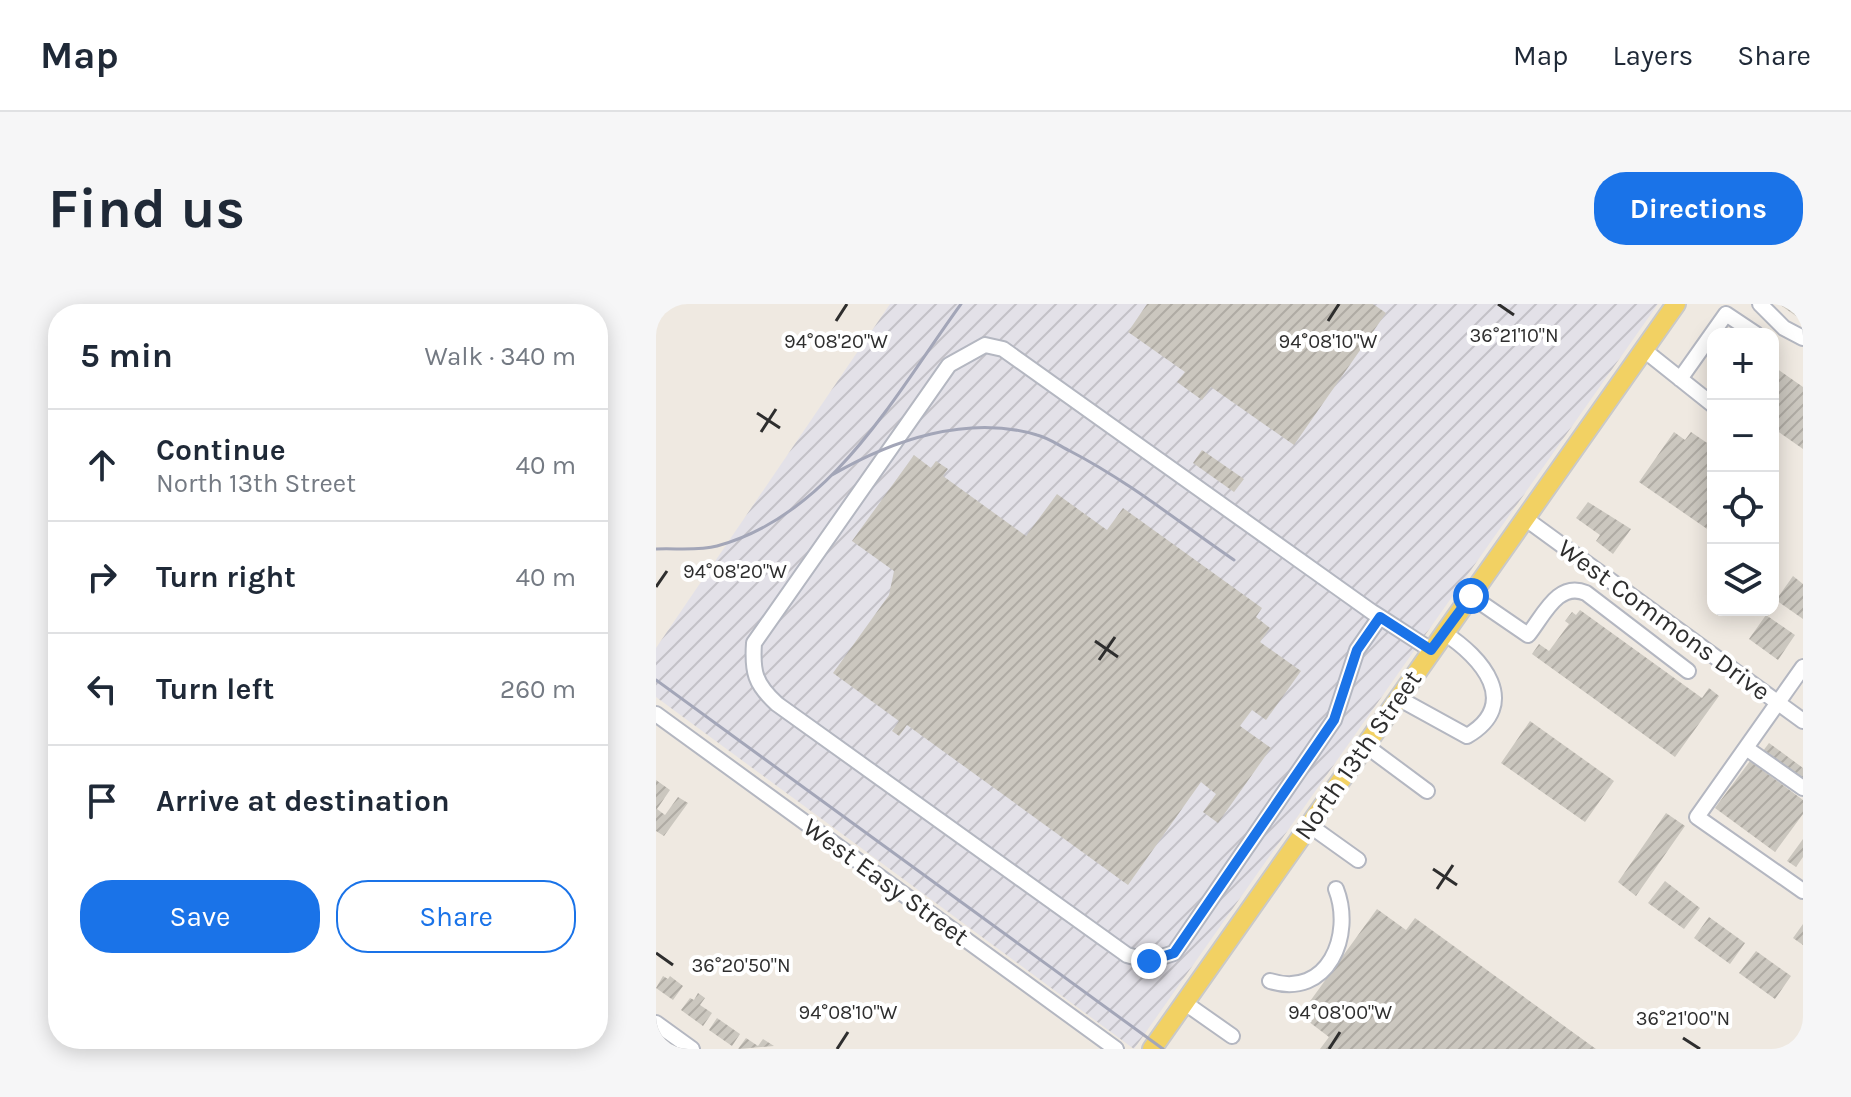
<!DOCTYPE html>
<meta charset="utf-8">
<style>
:root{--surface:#fff;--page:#f6f6f7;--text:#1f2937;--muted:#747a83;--line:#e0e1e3;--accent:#1a73e8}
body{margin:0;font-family:Karla,sans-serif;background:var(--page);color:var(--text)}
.controls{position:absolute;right:24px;top:24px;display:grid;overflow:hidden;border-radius:16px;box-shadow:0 4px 20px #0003}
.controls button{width:72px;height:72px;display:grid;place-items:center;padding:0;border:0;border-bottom:2px solid var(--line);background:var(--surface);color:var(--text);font:40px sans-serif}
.stop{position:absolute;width:24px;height:24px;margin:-18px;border:6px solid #1a73e8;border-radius:50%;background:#fff}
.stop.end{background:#1a73e8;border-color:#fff;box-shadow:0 2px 8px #0008}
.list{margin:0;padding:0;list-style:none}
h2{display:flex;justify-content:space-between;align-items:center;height:104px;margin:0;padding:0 32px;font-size:34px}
h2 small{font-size:26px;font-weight:400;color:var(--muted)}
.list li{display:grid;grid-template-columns:52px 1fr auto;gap:24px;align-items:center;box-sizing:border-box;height:112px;padding:0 32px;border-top:2px solid var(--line)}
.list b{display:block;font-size:30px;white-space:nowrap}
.list p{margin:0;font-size:26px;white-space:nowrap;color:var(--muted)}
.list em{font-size:26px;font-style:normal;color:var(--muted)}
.actions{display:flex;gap:16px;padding:24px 32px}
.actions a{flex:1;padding:18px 0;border:2px solid var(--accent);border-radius:32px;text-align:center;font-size:28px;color:var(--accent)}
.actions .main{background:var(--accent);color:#fff}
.icon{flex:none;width:44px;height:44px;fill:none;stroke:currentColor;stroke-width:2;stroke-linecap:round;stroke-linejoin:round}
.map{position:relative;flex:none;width:1147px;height:745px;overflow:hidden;border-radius:32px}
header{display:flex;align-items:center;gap:48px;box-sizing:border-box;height:112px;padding:0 40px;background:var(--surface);border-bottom:2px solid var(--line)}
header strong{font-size:38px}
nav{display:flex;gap:44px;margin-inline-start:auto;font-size:28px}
.intro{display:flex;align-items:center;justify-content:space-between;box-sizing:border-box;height:192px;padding:0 48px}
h1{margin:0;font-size:56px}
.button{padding:20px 36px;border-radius:32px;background:var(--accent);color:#fff;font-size:28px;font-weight:700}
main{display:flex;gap:48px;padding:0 48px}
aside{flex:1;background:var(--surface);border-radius:32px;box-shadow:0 4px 20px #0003}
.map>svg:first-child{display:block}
.industrial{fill:url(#industrial-furrows)}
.building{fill:url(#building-hatch)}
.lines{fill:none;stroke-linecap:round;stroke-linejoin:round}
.minor-casing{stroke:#b4b7c1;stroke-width:18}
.major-casing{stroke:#c9c9c9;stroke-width:22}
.minor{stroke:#fff;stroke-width:14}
.major{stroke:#f2d163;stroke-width:18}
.rail{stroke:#a3a6b8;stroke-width:3}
.route{stroke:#1a73e8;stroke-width:10}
.ticks{fill:none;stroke:#2e2e2e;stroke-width:3}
.labels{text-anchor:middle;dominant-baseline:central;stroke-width:8;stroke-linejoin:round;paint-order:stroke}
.street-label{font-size:26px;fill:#2e2e2e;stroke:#fff}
.ticks-label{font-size:20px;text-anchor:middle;fill:#2e2e2e;stroke:#fff;stroke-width:8;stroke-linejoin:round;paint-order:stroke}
</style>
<header>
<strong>Map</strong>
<nav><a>Map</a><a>Layers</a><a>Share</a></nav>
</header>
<div class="intro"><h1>Find us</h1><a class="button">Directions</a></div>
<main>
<aside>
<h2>5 min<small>Walk · 340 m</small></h2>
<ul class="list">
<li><svg class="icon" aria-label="ahead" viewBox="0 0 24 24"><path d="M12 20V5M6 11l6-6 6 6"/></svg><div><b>Continue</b><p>North 13th Street</p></div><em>40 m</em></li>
<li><svg class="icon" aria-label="right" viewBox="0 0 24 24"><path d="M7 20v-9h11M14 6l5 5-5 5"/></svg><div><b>Turn right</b></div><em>40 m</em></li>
<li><svg class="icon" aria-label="left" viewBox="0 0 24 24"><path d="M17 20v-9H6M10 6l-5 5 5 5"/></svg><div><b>Turn left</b></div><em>260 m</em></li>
<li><svg class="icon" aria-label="arrive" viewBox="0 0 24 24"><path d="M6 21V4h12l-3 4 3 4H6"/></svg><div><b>Arrive at destination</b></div></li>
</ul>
<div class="actions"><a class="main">Save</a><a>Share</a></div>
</aside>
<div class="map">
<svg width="1147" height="745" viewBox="0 0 1147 745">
<defs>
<pattern id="industrial-furrows" width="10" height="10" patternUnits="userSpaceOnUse" patternTransform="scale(2)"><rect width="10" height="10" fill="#e3e1e8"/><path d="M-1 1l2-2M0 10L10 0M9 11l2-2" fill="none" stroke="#c3c1c7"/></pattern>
<pattern id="building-hatch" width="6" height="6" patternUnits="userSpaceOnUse" patternTransform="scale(2)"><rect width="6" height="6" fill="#cbc7bf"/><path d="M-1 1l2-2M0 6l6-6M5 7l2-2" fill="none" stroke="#afaba4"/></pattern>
</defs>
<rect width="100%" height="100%" fill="#efe9e1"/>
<!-- industrial -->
<path class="industrial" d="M234 0H1002L478 745 0 393V344Z"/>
<!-- building -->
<path class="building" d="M491 0H717L730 9 638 141 555 83 546 96 521 78 529 68 472 28Z
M1123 0H1147V17Z
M1117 62 1147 83V145L1117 124Z
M1018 128 1029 136 1035 128 1057 143V196L1052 202 1057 205V229L983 178Z
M546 146 588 175 578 188 537 159Z
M258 151 275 164 280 157 292 165 287 172 370 232 401 190 451 226 467 204 606 304 600 313 614 324 604 338 645 367 610 416 596 406 584 422 615 444 562 519 547 508 560 490 545 478 472 581 251 421 243 432 236 427 243 417 177 369 233 291 238 267 196 237Z
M932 198 975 225 957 250 940 237 944 231 920 214Z
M1137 272 1147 280V315L1120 296Z
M924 306 1046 394 1053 384 1063 392 1019 453 876 350 883 340 893 347 913 320 909 317 916 308 920 311Z
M1110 311 1139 331 1122 356 1093 335Z
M874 417 958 477 929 518 845 459Z
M1113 439 1147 464V476L1107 447Z
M1094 457 1147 496V510L1119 548 1059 504Z
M0 476 14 486 1 505 9 511 22 493 32 499 8 532 0 527Z
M1010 509 1029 522 980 592 962 578Z
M1147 535V553L1140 563 1131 557Z
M1009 577 1044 604 1028 625 992 599Z
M721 605 750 626 759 614 940 745H664L673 733 644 711Z
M1053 613 1089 639 1074 660 1038 634Z
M1147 620V641L1137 634Z
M1100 647 1135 672 1119 695 1083 669Z
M7 672 12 675 14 672 27 682 17 696 0 684Z
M42 689 49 694 44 701 56 709 47 722 25 706 34 694 38 696Z
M61 714 84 730 76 742 53 726Z
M90 734 102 742 107 735 118 742 82 745Z"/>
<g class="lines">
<!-- minor casing -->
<g class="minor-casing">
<path id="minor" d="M1104 0 1128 24 1147 34
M988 46 1057 101
M1024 75 1070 10 1100 30
M870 215 1147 417
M815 292 872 331C888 311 902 277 930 289L1032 367
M724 313 701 346 678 416 518 649 493 657 471 651 121 400C99 380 96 368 98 339L293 61 329 41 347 45 716 308 724 313 775 346
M1147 363 1041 513 1147 587
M742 394 811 432C866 400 826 353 788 329
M0 410 460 745
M709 441 771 487
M1090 444 1147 484
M653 521 702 556
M614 677C672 695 698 631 680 585
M529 699 576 732
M0 719 36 745"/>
</g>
<!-- major casing -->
<g class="major-casing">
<path id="major" d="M496 745 1020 0"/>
</g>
<!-- minor -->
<use href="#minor" class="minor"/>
<!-- major -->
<use href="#major" class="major"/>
<!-- rail -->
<path class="rail" d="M176 171C236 136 312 110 381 131 393 134 404 142 414 147 472 177 524 219 578 256
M0 245C19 244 43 247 61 242 176 211 240 89 305 0
M0 376 507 745"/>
</g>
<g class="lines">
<!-- route -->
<path class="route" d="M493 657 518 649 678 416 701 346 724 313 775 346 815 292"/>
</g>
<!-- ticks -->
<path class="ticks" d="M842 0 858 11M180 17 191 0M672 17 683 0M101 109 124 124M105 128 120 105M0 283 11 267M439 337 462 353M443 356 459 333M777 565 801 581M781 585 797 561M0 649 17 661M1027 734 1044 745M181 745 192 728M673 745 684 728"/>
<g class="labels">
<!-- street labels -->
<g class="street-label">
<text transform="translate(1008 316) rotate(36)">West Commons Drive</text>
<text transform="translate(702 451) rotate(-55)">North 13th Street</text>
<text transform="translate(230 578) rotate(36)">West Easy Street</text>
</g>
</g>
<g class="ticks-label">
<text x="858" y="38">36°21'10"N</text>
<text x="180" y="44">94°08'20"W</text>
<text x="672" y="44">94°08'10"W</text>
<text x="79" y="274">94°08'20"W</text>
<text x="85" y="668">36°20'50"N</text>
<text x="192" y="715">94°08'10"W</text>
<text x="684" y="715">94°08'00"W</text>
<text x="1027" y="721">36°21'00"N</text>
</g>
</svg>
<div class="controls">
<button>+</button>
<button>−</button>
<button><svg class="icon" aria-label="locate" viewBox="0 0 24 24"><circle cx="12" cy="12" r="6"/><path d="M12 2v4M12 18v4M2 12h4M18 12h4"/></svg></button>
<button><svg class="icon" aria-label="layers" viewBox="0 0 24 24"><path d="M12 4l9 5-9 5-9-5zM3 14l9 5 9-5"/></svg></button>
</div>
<div class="stop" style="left:815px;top:292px"></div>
<div class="stop end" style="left:493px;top:657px"></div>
</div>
</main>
